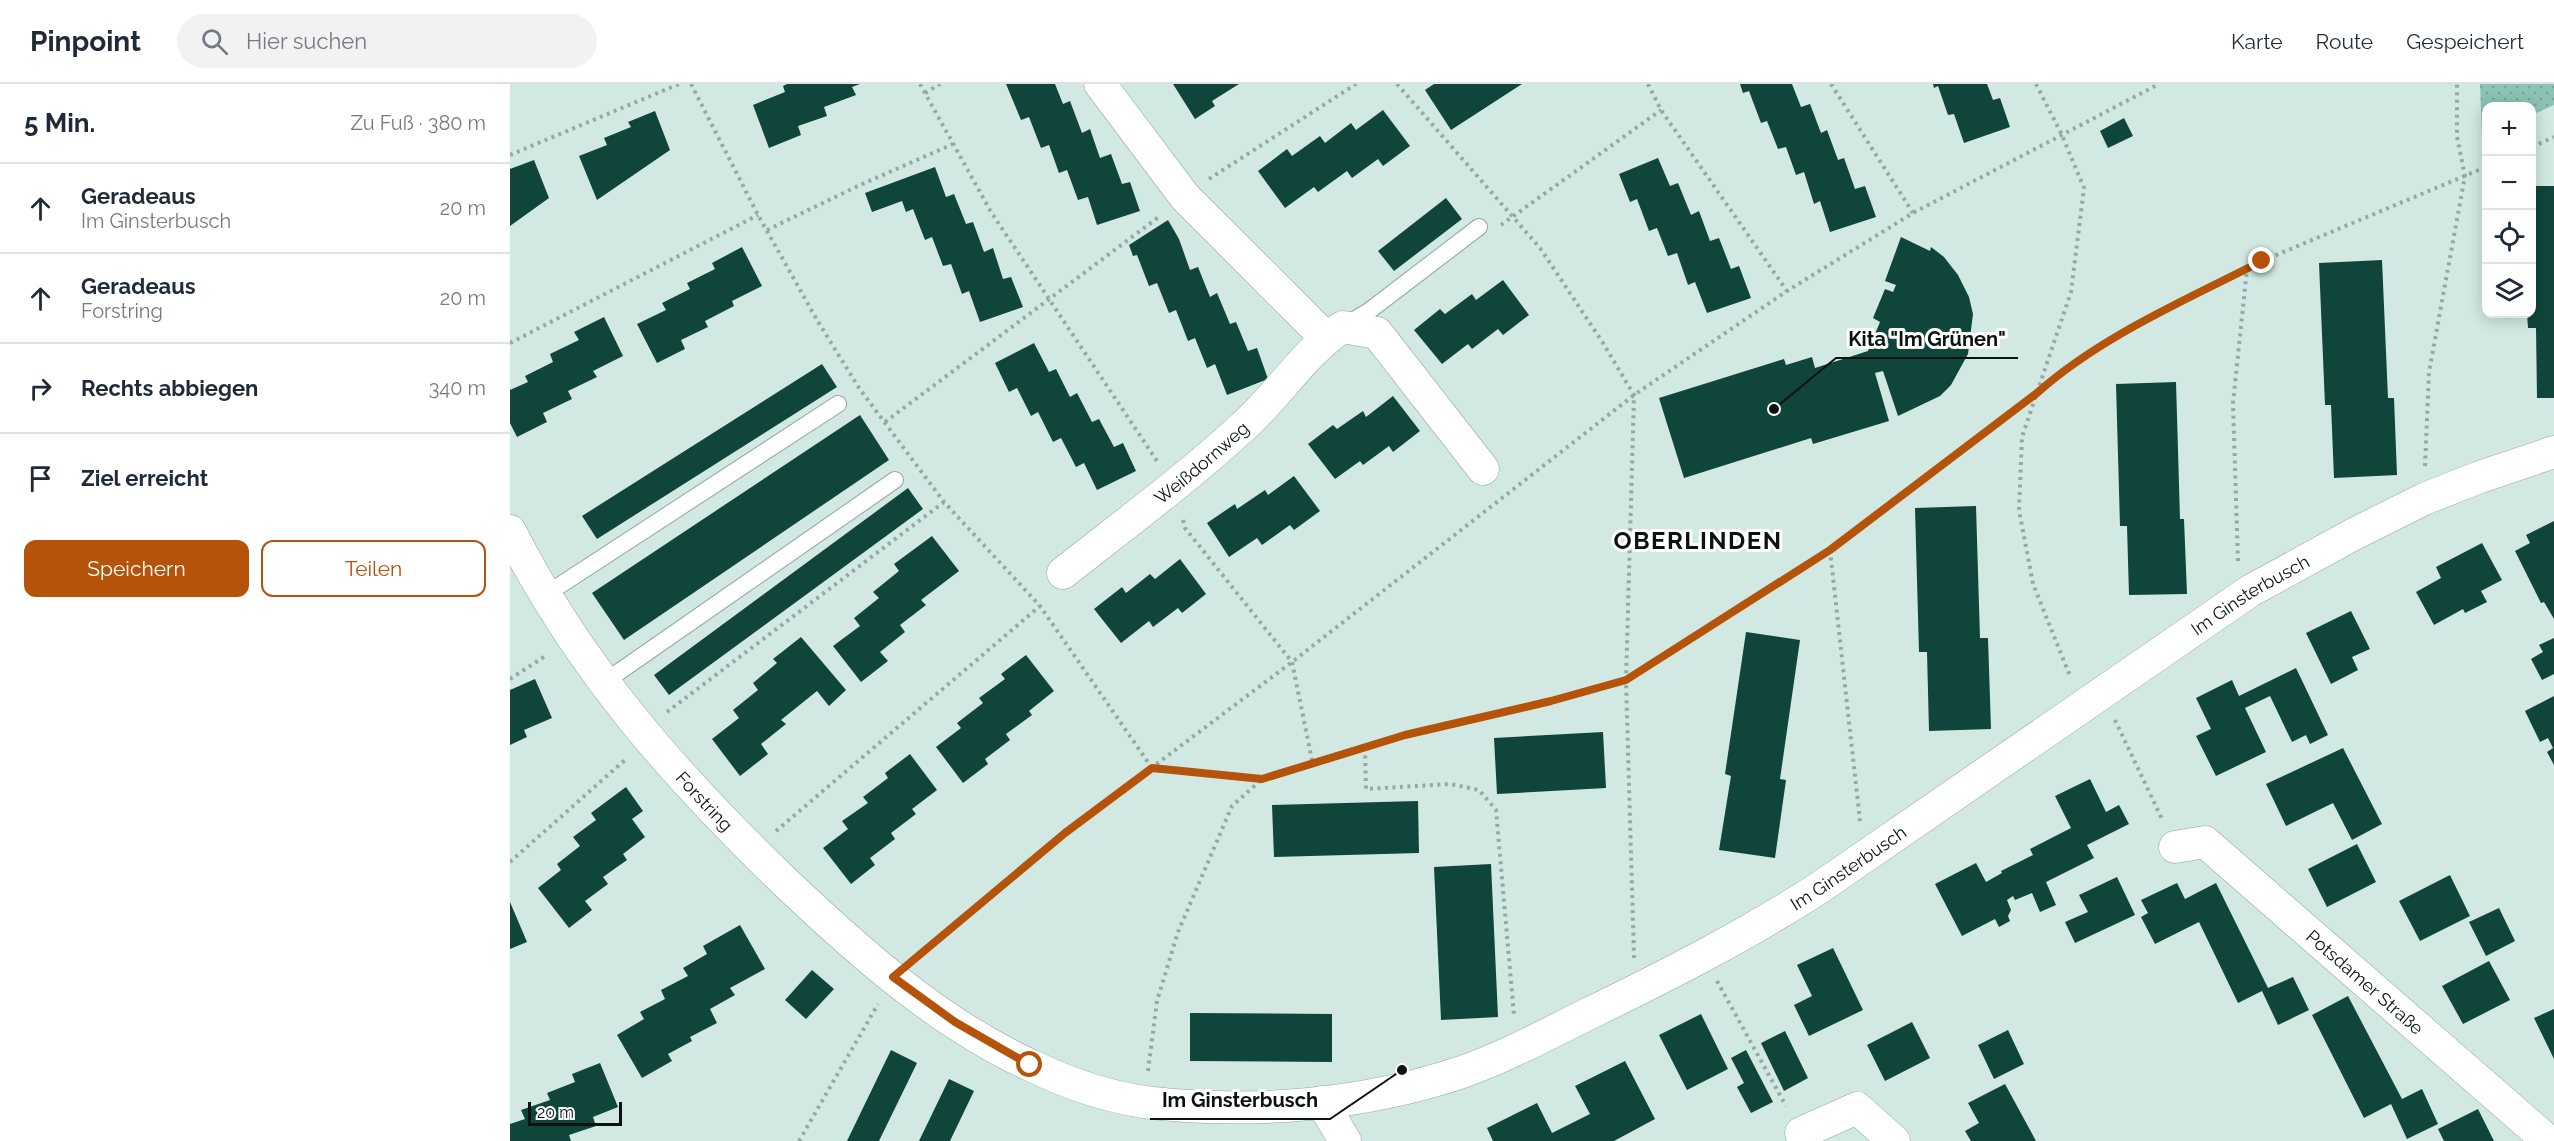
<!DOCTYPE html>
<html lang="de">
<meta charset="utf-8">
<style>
:root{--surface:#fff;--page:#f2f2f3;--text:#1f2937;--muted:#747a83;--line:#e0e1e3;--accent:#b45309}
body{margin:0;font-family:Raleway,sans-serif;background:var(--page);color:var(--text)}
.controls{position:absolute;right:18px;top:18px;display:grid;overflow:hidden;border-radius:12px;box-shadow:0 3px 15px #0003}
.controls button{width:54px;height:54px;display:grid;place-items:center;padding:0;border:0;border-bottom:2px solid var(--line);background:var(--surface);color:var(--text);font:30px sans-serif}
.scale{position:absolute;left:18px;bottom:15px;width:94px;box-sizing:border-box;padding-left:6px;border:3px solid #0b1311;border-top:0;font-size:16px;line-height:21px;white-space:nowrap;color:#0b1311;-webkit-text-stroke:4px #fff;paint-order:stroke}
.stop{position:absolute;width:18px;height:18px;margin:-14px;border:4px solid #b45309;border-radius:50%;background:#fff}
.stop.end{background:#b45309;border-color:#fff;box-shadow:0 2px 6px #0008}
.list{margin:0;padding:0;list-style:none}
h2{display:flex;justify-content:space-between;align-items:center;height:78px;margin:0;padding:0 24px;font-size:26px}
h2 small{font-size:20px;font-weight:400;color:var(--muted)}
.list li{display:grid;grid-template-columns:39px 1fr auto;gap:18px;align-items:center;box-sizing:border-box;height:90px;padding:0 24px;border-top:2px solid var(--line)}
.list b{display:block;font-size:22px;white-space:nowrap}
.list p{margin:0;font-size:20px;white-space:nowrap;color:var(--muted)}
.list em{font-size:20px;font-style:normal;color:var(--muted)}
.actions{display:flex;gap:12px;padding:18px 24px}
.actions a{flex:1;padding:14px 0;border:2px solid var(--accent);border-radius:12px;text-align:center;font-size:21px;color:var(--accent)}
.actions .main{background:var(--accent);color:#fff}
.icon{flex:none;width:33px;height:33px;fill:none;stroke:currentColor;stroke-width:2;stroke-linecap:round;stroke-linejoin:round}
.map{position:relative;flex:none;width:2044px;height:1057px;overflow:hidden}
header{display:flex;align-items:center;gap:36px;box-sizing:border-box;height:84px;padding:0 30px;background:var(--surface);border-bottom:2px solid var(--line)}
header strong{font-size:28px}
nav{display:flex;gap:33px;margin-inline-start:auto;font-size:21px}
.search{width:420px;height:54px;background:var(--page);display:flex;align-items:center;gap:15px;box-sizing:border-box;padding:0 21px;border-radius:33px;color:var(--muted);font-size:22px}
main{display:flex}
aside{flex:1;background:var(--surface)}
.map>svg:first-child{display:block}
.grass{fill:url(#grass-dots)}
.building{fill:#0f453a}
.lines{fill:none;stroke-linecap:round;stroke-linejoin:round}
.lane-casing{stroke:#91a7a1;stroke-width:18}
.street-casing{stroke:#91a7a1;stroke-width:33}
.path{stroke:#95a8a3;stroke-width:4;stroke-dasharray:3 4.5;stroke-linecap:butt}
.lane{stroke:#fff;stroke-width:16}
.street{stroke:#fff;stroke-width:32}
.route{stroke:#b45309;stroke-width:8}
.labels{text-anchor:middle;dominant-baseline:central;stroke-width:6;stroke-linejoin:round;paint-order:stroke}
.street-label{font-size:18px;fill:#0b1311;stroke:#fff}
.district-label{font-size:24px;font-weight:bold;letter-spacing:1.5px;fill:#0b1311;stroke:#fff}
.leader{fill:none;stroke:#0b1311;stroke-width:2}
.callout-dot{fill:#0b1311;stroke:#fff;stroke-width:2}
.callout-label{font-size:20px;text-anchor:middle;font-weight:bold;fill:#0b1311;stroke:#fff;stroke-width:6;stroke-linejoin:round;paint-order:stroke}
</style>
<header>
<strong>Pinpoint</strong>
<div class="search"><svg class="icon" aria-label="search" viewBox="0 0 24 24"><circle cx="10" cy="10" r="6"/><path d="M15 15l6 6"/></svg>Hier suchen</div>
<nav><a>Karte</a><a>Route</a><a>Gespeichert</a></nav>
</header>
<main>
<aside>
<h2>5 Min.<small>Zu Fuß · 380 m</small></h2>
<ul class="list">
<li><svg class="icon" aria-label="ahead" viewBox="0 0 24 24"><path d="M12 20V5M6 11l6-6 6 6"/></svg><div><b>Geradeaus</b><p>Im Ginsterbusch</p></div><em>20 m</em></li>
<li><svg class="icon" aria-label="ahead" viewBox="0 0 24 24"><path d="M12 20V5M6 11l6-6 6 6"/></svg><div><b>Geradeaus</b><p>Forstring</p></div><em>20 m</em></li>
<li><svg class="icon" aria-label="right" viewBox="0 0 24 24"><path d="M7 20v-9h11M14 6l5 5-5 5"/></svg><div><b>Rechts abbiegen</b></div><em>340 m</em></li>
<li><svg class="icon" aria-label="arrive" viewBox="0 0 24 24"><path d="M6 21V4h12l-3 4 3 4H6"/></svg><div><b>Ziel erreicht</b></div></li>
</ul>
<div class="actions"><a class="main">Speichern</a><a>Teilen</a></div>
</aside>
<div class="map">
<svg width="2044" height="1057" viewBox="0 0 2044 1057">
<defs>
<pattern id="grass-dots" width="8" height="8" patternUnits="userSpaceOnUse" patternTransform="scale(1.5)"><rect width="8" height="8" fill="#8cc3b4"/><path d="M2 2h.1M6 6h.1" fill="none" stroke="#77a79a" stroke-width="1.8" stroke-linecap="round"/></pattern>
</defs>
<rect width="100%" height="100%" fill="#d1e9e2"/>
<!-- grass -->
<path class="grass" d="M1970 0H2044V21L2022 31V22H1976V49L1972 51Z"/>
<!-- building -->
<path class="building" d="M277 0H350L342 3 346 11 314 23 317 32 288 42 291 51 259 64 243 21 275 8 273 2Z
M496 0H545L553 20 560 17 572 49 580 45 590 74 601 70 612 100 620 98 630 127 587 141 578 113 568 116 557 86 549 89 539 61 531 64 519 33 511 36Z
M663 0H729L702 17 705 22 685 35Z
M924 0H1012L941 46 915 6Z
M1230 0H1282L1291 23 1300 20 1311 49 1317 46 1328 76 1334 74 1345 105 1355 102 1366 133 1320 148 1310 117 1304 120 1294 88 1286 91 1276 63 1268 65 1257 37 1251 39 1239 7 1233 9Z
M1423 0H1477L1483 16 1490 14 1500 43 1454 59 1444 30 1438 31 1428 2 1424 4Z
M873 26 900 62 873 82 868 75 842 94 837 87 808 108 804 103 775 124 748 87 777 65 782 72 810 52 815 59 841 39 846 46Z
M145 27 160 66 87 116 69 72 97 61 94 54 121 43 118 38Z
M1614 34 1623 52 1598 64 1590 47Z
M1148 74 1160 102 1168 99 1181 131 1189 127 1200 157 1209 154 1221 185 1229 182 1241 214 1197 229 1185 198 1178 201 1167 169 1158 172 1147 144 1139 147 1127 115 1120 118 1109 90Z
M24 76 39 114 0 142V85Z
M425 83 436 113 444 110 456 140 463 138 474 168 483 164 493 195 501 193 513 223 470 238 459 207 452 210 441 180 433 182 422 153 415 156 403 125 396 128 392 117 362 128 355 109Z
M2022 102H2044V314H2027L2026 244H2018L2017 230H2022Z
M936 114 952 135 884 187 868 167Z
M658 136 669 155 680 186 688 183 700 213 707 209 720 240 726 238 738 267 747 264 758 295 717 311 705 280 697 284 685 254 678 257 666 226 659 229 647 199 639 202 627 171 623 172 619 161Z
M1391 153 1420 167 1421 163 1434 173 1448 191 1459 213 1463 230 1458 270 1441 301 1430 312 1388 332 1373 287 1365 289 1379 337 1303 360 1301 354 1174 394 1149 314 1274 275 1276 281 1302 273 1305 284 1358 267 1370 238 1363 234 1375 205 1383 208 1386 201 1375 197Z
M232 163 252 202 222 217 224 222 195 237 198 243 171 256 175 265 147 279 127 240 156 226 152 219 180 205 177 199 205 185 202 179Z
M1872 176 1878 314H1884L1887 391 1824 394 1821 321H1815L1809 179Z
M993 196 1019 231 993 251 988 245 962 265 958 260 932 280 904 246 930 225 935 230 962 210 966 216Z
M94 233 113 272 83 287 87 293 58 307 62 315 33 329 37 338 7 353 0 339V306L18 298 15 292 43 278 40 270 69 256 64 248Z
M524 259 539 288 546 285 560 313 567 309 582 338 589 335 604 363 613 359 626 387 587 406 574 379 566 383 551 354 543 358 528 328 521 332 507 304 499 308 485 279Z
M312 280 327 303 87 455 72 432Z
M1666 298 1670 435H1674L1677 510 1619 511 1617 442H1610L1606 300Z
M883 312 910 347 883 368 879 362 853 381 850 377 825 395 798 360 823 341 827 345 853 327 856 333Z
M350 331 379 376 114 556 82 509Z
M784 392 810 427 784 446 780 441 752 461 747 454 719 473 697 439 725 420 727 425 755 406 758 411Z
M398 404 413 425 159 611 144 591Z
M1466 422 1470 554H1478L1481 645 1419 647 1417 568H1409L1405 424Z
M2044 437V535L2034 518 2031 519 2005 467 2020 459 2016 451Z
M422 452 449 487 411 516 416 521 390 541 395 548 370 568 378 577 351 598 323 562 350 542 344 534 369 514 363 508 389 487 384 480Z
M1972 459 1992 496 1971 507 1977 518 1955 529 1953 525 1924 541 1906 508 1931 494 1926 483Z
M670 475 696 510 672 529 668 524 643 543 639 537 611 559 584 525 612 503 616 509 640 490 645 495Z
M1841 527 1860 565 1842 573 1848 586 1821 600 1796 549Z
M1236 548 1290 556 1270 695 1276 696 1265 774 1209 766 1221 692 1215 690Z
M291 553 336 606 319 622 307 607 271 636 276 640 251 660 258 670 230 692 202 655 229 634 223 626 248 606 243 599 267 579 263 575Z
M2044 554V590L2032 596 2021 575 2033 568 2029 561Z
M516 571 544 607 519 627 522 631 496 650 500 656 475 675 478 680 453 699 426 663 451 644 447 639 473 619 469 614 495 595 491 590Z
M1786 584 1818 651 1800 660 1796 651 1782 658 1760 612 1735 624 1756 668 1706 692 1686 652 1701 645 1686 614 1722 596 1729 612Z
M25 595 42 634 14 646 17 653 0 661V606Z
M2044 612V681L2037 668 2043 664 2038 654 2030 658 2015 627Z
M1093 648 1096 704 987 710 984 654Z
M1833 664 1872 740 1842 756 1823 719 1776 742 1756 700Z
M400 670 427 706 402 725 406 730 381 749 385 755 360 774 365 781 341 800 313 764 338 745 332 737 358 719 353 713 378 694 375 689Z
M1580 695 1596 728 1609 721 1619 740 1577 761 1584 774 1536 798 1546 821 1530 828 1522 809 1505 816 1503 812 1497 816 1501 826 1498 832 1500 837 1489 843 1485 835 1452 852 1425 800 1466 779 1476 798 1492 789 1491 787 1523 771 1520 765 1561 744 1545 712Z
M116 703 133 727 122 735 135 753 113 770 117 776 93 793 98 800 75 817 82 826 59 844 28 804 51 786 47 780 70 762 63 753 86 736 81 729Z
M908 717 909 769 764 773 762 721Z
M1847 760 1866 798 1817 823 1798 785Z
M981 780 988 933 931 936 924 783Z
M1940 791 1960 832 1910 857 1889 817Z
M1607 793 1625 831 1565 859 1555 838 1578 828 1569 811Z
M1667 799 1675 815 1706 799 1758 904 1783 893 1799 926 1768 941 1752 907 1728 919 1689 838 1645 860 1631 833 1638 829 1631 816Z
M0 818 17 858 0 865Z
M1989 824 2005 857 1976 872 1959 838Z
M230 841 255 885 220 904 225 911 200 925 207 939 180 953 182 957 158 970 162 977 132 994 107 951 134 935 130 928 155 915 151 906 178 892 173 884 197 870 193 862Z
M1323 864 1353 926 1299 952 1284 921 1302 912 1287 881Z
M1979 877 2000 916 1953 940 1932 902Z
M302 886 324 905 296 935 275 916Z
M1838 912 1892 1015 1912 1005 1928 1040 1897 1055 1881 1020 1854 1034 1802 931Z
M2044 925V975L2024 934Z
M680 929 822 930V978L680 977Z
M1191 930 1218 985 1177 1006 1149 951Z
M1402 938 1420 974 1375 997 1357 961Z
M1498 946 1514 980 1484 995 1468 961Z
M1275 947 1298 994 1274 1007 1251 959Z
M381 966 407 979 369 1057H337Z
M1236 966 1263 1018 1241 1029 1227 1003 1234 999 1221 974Z
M1115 977 1145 1035 1104 1057H983L977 1044 1027 1019 1042 1049 1080 1030 1065 1002Z
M90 979 108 1023 83 1033 86 1042 59 1051 61 1057H0V1040L15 1035 11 1026 40 1016 37 1009 65 998 62 990Z
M439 995 464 1007 440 1057H409Z
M1495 1000 1526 1057H1461L1455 1047 1469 1039 1458 1019Z
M1968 1025 1984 1057H1934L1928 1045Z"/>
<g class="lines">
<!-- lane casing -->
<g class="lane-casing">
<path id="lane" d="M834 242 859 227 969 143
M35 511 328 320
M93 599 385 396"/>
</g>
<!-- street casing -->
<g class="street-casing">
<g id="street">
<path d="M590 0 675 113 816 254"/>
<path id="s1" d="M0 447C70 585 165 692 276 799 348 867 428 939 520 981 557 999 601 1014 642 1019 745 1030 854 1021 952 988 995 973 1035 951 1076 931 1156 892 1235 852 1309 804L1740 507 1844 450 1914 415 1970 393 2044 368"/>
<path id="s2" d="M553 489C615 440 679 393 737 339 770 309 795 267 833 243L867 249 973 385"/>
<path id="s3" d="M1665 763 1695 758 2038 1057"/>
<path d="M812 1018 835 1057"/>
<path d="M1291 1049 1347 1024 1384 1057"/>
</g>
</g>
<!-- path -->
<path class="path" d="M181 0 248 131 307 236 349 304 434 418 530 522 642 684 752 695
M410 0 481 128 647 377
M887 0 1030 164 1093 259 1124 311 1116 596 1124 874
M1138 0 1151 26 1277 207
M1321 0 1403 129
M1526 0 1552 51 1574 104 1561 208 1512 353 1509 426 1523 500 1560 592
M415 9 430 0
M2022 63 2044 53
M0 71 169 0
M699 95 846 0
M991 141 1151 26
M257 146 348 102 443 60
M0 259 248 131
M375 338 650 132
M1915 382 1919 288 1955 92 1947 53V0
M673 436 675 444 782 578 803 681 895 651 1041 617 1116 596 1320 466 1527 309 1555 284 1650 229 1752 177 1976 83
M1320 466 1350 737
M1728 477 1723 319 1737 185
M0 595 37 571
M157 628 434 418
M1605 636 1652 735
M855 664 856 705 940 700 969 706 986 726 1004 931
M266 747 530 522
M0 778 116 675
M407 873 555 749 782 578 1124 311 1277 207 1403 129 1649 0
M1207 897 1276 1022
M638 987 647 917 668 848 722 722 752 695 803 681
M289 1057 368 920"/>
<!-- lane -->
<use href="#lane" class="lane"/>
<!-- street -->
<use href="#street" class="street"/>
</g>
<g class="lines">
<!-- route -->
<path class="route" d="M520 981 445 938 383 893 555 749 642 684 752 695 895 651 1041 617 1116 596 1320 466 1527 309C1591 252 1676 216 1752 177"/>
</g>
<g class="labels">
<!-- street labels -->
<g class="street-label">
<text stroke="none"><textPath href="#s2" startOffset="177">Weißdornweg</textPath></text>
<text stroke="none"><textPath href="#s1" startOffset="2121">Im Ginsterbusch</textPath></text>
<text stroke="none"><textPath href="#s1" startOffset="334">Forstring</textPath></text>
<text stroke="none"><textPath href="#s1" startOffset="1635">Im Ginsterbusch</textPath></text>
<text stroke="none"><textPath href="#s3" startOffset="243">Potsdamer Straße</textPath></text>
</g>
<!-- district labels -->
<g class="district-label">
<text x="1188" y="456">OBERLINDEN</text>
</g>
</g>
<!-- callouts -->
<path class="leader" d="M1264 325L1326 274H1508M892 986L820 1035H640"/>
<g class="callout-dot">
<circle cx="1264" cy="325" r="6"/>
<circle cx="892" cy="986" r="6"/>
</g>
<g class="callout-label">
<text x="1417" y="262">Kita "Im Grünen"</text>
<text x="730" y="1023">Im Ginsterbusch</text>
</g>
</svg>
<div class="controls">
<button>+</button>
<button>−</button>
<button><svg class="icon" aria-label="locate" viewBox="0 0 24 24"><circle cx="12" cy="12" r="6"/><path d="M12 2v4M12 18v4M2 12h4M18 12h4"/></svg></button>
<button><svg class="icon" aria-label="layers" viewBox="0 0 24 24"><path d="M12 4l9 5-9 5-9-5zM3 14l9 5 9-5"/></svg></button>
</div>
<div class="scale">20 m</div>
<div class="stop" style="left:520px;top:981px"></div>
<div class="stop end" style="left:1752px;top:177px"></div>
</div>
</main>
